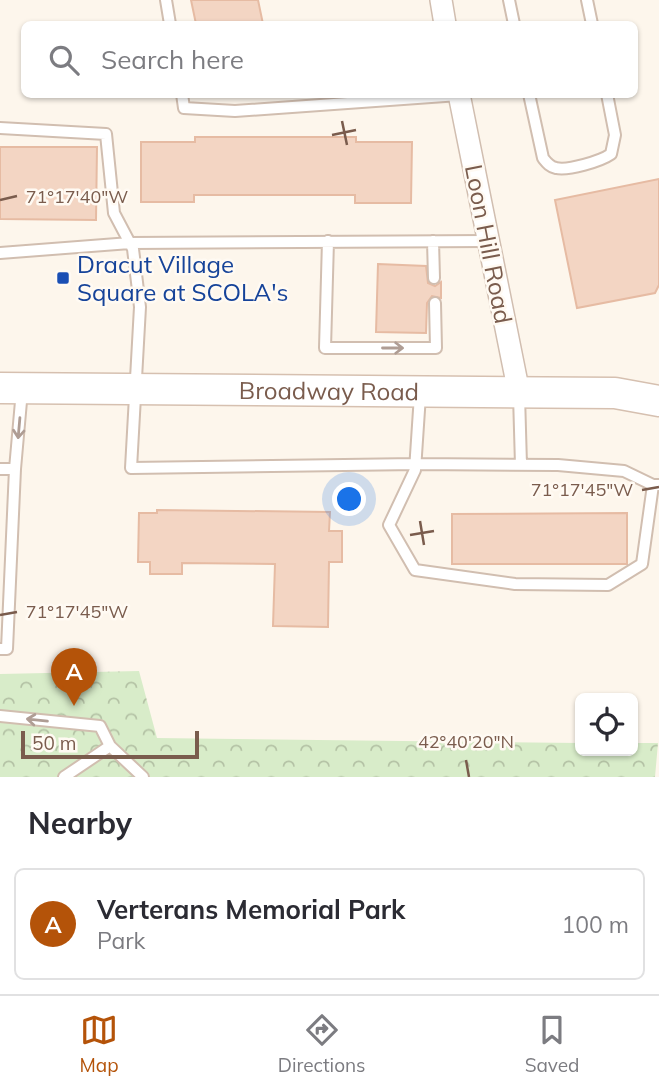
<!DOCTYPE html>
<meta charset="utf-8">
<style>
:root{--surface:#fff;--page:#f7f7f7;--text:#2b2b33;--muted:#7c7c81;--line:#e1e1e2;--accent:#b45309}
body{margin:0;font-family:Mulish,sans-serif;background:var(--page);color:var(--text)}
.controls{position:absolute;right:21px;bottom:21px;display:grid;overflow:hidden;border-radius:10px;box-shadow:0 2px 5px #0004}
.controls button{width:63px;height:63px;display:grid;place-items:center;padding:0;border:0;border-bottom:2px solid var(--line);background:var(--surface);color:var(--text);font:35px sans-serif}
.scale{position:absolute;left:21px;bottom:18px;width:178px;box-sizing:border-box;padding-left:7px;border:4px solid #7a5c4d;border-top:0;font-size:19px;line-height:24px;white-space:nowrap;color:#7a5c4d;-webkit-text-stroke:5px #fffaf3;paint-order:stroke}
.you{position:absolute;left:350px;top:500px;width:24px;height:24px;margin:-18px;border:5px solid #fff;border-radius:50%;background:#1a73e8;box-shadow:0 0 0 10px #1a73e833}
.badge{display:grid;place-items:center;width:46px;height:46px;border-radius:50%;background:var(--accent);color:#fff;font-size:23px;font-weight:700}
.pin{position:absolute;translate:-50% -58px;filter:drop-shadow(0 2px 4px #0008)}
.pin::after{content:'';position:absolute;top:37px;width:24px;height:21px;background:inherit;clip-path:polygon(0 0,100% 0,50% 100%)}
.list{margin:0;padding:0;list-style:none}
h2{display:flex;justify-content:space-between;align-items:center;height:91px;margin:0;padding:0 28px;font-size:30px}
h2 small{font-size:23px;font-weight:400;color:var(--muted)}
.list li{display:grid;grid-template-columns:46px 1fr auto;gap:21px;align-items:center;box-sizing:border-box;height:112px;margin:0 14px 14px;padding:0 14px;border:2px solid var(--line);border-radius:10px}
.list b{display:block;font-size:26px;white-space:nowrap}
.list p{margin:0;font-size:23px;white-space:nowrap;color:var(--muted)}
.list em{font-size:23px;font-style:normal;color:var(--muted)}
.icon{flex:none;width:38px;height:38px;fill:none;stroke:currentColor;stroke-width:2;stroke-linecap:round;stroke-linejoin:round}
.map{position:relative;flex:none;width:659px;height:777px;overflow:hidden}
.search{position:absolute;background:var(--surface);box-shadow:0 2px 5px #0004;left:21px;right:21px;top:21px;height:77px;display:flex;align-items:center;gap:18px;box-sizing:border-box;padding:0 24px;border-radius:10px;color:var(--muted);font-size:26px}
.sheet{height:217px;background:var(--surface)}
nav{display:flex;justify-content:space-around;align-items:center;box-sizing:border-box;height:98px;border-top:2px solid var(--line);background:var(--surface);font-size:19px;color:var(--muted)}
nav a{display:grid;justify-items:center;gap:4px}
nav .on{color:var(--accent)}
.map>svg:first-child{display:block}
.forest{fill:url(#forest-crowns)}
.building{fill:#f3d5c3;stroke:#e6bba3;stroke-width:2}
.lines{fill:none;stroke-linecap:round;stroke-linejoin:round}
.service-casing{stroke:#d1beb0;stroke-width:14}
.minor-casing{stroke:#d1beb0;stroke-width:24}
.secondary-casing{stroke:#d6c0b0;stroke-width:33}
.service{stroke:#fff;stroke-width:10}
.minor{stroke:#fff;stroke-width:21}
.secondary{stroke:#fff;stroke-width:30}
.oneway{stroke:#af9d94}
.ticks{fill:none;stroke:#7a5c4d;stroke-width:2.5}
.transit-dot{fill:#1a4fb4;stroke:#fffaf3;stroke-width:2.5}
.labels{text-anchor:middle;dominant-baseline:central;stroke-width:5;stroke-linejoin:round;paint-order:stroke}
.street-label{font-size:24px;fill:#7a5c4d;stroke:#fffaf3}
.transit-label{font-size:24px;fill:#164399;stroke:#fffaf3;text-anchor:start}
.ticks-label{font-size:18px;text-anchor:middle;fill:#7a5c4d;stroke:#fffaf3;stroke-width:5;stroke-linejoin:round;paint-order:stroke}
</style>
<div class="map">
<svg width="659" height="777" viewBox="0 0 659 777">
<defs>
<pattern id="forest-crowns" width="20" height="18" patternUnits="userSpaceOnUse" patternTransform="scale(1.75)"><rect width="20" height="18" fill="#d8ecc9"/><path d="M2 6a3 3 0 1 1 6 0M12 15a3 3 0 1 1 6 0" fill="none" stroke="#b4c2a5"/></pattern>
</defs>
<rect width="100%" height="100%" fill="#fdf6ec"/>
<!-- forest -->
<path class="forest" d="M139 671 157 738 580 743V751H633V743H658L655 777H0V674Z"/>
<!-- building -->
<path class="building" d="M191 0H258L263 24H196Z
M195 137H356V142H412L411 203H355V195H194V202H141V142H195Z
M0 147H97L96 220 0 219Z
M659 179V285L655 293 577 308 555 200Z
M378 264 426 266 428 283 435 286 441 282V298L432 296 427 303 426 333 376 332Z
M157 510 330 512 329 531H342V562H329L328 627 273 626 275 564 182 563V574H150V562H138L139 513H157Z
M627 513V564H452V514Z"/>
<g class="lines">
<!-- service casing -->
<g class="service-casing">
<path id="service" d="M166 0 170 24
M509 0 514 24
M587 0 592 24
M182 94 184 108 235 111 459 95
M529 94 543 158C547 163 550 167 556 168 568 171 601 161 611 154L615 135 607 94
M0 128 106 134 114 213 133 249 140 307 131 468 416 464 558 465 624 471 653 485
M328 241 325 348H436L435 303
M433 241 434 278
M0 253 130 243 488 241
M420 395 415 470 389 525 415 570 515 584 608 585 642 564 653 485H659
M519 395 521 465
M0 469H15
M0 649H7L15 469 22 390
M0 716 100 726 110 746 64 777
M110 746 143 777"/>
</g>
<!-- minor casing -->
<g class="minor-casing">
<path id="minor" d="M441 0 445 24
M459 94 519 393"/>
</g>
<!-- secondary casing -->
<g class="secondary-casing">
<g id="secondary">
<path id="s1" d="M0 388 615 393 659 401"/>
</g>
</g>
<!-- service -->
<use href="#service" class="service"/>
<!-- minor -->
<use href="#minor" class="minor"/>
<!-- secondary -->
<use href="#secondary" class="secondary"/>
</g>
<!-- one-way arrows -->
<defs><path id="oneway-shaft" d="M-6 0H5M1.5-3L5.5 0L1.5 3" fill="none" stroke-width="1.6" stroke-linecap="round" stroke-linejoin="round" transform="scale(1.75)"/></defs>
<g class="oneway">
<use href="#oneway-shaft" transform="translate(393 348)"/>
<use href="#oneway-shaft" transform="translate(19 428) rotate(95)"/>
<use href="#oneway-shaft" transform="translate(37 720) rotate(-174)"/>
</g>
<!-- ticks -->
<path class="ticks" d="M342 121 347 145M332 135 356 130M0 200 17 196M642 490 659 487M420 521 424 545M410 535 434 531M0 615 17 612M466 760 469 777"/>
<!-- markers -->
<rect class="transit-dot" x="56" y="271" width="14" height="14" rx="3.5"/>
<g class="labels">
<!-- street labels -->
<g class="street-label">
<text transform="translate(489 244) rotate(79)">Loon Hill Road</text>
<text stroke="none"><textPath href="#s1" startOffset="329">Broadway Road</textPath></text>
</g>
<!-- transit labels -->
<g class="transit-label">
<text x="77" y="264">Dracut Village<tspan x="77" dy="28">Square at SCOLA's</tspan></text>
</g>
</g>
<g class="ticks-label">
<text x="77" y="203">71°17'40"W</text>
<text x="582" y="496">71°17'45"W</text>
<text x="77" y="618">71°17'45"W</text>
<text x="466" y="748">42°40'20"N</text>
</g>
</svg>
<div class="controls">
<button><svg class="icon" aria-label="locate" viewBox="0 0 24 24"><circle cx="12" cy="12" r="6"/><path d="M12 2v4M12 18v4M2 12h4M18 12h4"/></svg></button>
</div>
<div class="scale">50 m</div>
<div class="you"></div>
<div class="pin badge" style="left:74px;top:706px">A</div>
<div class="search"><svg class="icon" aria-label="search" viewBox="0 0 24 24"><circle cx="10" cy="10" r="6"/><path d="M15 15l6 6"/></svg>Search here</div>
</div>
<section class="sheet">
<h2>Nearby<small></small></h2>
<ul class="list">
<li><span class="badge">A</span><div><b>Verterans Memorial Park</b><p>Park</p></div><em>100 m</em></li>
</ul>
</section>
<nav>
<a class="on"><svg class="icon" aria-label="map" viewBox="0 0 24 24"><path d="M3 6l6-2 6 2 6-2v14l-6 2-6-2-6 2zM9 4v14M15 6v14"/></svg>Map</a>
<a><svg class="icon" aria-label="directions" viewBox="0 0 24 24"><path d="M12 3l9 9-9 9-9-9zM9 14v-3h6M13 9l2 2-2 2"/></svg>Directions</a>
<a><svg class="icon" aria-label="saved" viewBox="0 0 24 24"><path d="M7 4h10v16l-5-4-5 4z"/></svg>Saved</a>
</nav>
